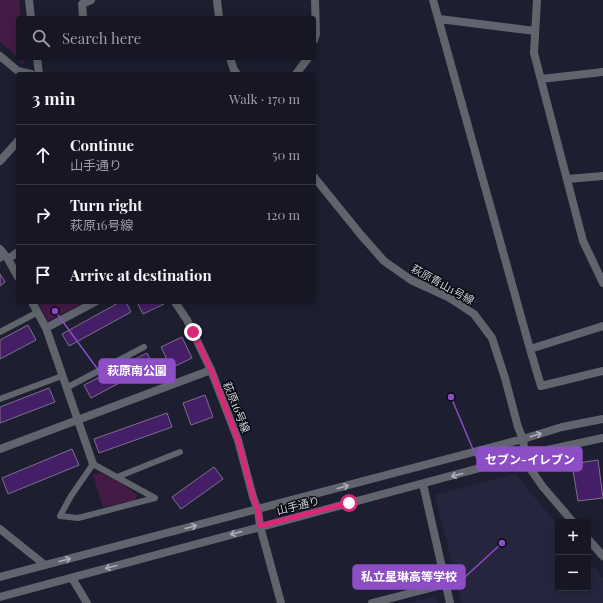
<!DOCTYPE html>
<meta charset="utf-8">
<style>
:root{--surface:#161624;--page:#1f1f2c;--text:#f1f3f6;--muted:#9e9fa6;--line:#353541}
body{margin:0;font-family:"Playfair Display","Noto Sans JP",serif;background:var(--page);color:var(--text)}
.controls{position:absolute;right:12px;bottom:12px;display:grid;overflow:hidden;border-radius:4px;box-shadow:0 2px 10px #0003}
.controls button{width:36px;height:36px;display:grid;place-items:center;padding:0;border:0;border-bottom:1px solid var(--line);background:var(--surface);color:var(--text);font:20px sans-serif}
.stop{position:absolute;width:12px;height:12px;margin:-9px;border:3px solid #db2777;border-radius:50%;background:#fff}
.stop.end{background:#db2777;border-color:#fff;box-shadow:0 1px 4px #0008}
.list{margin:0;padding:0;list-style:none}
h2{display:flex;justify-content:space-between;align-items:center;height:52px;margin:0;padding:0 16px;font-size:17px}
h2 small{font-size:13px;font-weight:400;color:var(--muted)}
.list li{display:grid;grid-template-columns:26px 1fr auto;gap:12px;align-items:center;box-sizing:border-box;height:60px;padding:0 16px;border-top:1px solid var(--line)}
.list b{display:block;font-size:15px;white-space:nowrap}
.list p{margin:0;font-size:13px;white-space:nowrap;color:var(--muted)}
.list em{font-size:13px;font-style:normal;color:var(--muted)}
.icon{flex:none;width:22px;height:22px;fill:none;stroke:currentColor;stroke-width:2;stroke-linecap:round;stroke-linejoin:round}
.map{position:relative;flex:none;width:603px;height:603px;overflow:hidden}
.search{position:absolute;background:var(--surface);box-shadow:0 2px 10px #0003;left:16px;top:16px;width:300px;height:44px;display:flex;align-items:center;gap:10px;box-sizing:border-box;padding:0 14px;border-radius:4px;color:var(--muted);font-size:15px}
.panel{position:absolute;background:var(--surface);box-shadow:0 2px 10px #0003;left:16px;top:72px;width:300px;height:232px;border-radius:4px}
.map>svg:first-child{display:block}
.built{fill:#25253d}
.green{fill:#451b46}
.building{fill:#441f67;stroke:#7b7287}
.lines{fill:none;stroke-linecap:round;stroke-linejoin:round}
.service{stroke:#5f646d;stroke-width:6}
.minor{stroke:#5f646d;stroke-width:8}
.tertiary{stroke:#5f646d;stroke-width:8}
.oneway{stroke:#adb0bb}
.route{stroke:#db2777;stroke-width:5}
.labels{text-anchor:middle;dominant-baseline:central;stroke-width:3;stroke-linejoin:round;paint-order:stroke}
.street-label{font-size:11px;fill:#cfd0dc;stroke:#080910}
.leader{fill:none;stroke:#8c4dc5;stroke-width:1.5}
.callout-dot{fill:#8c4dc5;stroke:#080910;stroke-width:1.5}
.callout{fill:#8c4dc5;stroke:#8c4dc5;stroke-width:1.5}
.callout-label{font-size:12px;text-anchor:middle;font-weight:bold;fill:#fff}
</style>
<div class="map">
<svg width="603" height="603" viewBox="0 0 603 603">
<rect width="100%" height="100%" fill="#1d1e30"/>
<!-- built -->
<path class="built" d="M515 474 558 525V588H588V560L603 578V603H462L435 495Z
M436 596 438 603H409Z"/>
<!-- green -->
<path class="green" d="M0 0H19L21 18H18V58H24L23 65 10 50 0 42Z
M38 302H84L48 321Z
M101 473 121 483 137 495 135 500 103 507 93 475Z"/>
<!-- building -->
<path class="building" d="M0 274 5 282 0 286Z
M120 302H126L131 312 69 346 62 334Z
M137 302H162L164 304 143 314Z
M28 325 36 340 0 359V340Z
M182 337 192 358 171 368 161 347Z
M147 353 153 365 91 398 84 385Z
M49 388 55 402 0 423V407Z
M205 395 213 417 191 425 183 403Z
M167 413 172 427 99 453 94 439Z
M72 449 79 465 8 494 2 478Z
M598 460 603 498 578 501 572 464Z
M214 467 223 479 181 509 172 497Z"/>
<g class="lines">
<!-- service -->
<path class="service" d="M0 259 5 255
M0 332 38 312
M66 388 144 347
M0 399 62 376
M93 464 155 498 78 518 60 516 71 496Z
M117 477 180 452"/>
<!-- minor -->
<path class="minor" d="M433 0 530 349 603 326
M537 0 534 53 583 241 603 283
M83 18 82 4 91 0
M439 19 535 31
M314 40 316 34 315 0
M0 56 18 71 31 74
M296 74 308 58
M541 79 603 72
M0 161 18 141
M568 179 603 176
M0 249 8 259 18 277
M8 259 18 252
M32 302 46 328 93 464
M46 328 95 302
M530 349 541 386 603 371
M0 449 211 370
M423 484 450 603
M260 526 281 603
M0 529 45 565
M72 578 87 603
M372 603 446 584"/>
<!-- tertiary -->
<path class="tertiary" d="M29 0 31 18
M217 0 219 18
M37 58 39 74
M230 58 234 70 237 74
M314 177 361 235 384 261 411 280 448 297 474 314 492 338 505 378 518 427 523 439 525 457 529 467 543 487 573 522
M175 302 187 320 211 370 238 440 253 497 258 510 260 526
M588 539 603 556
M0 577 523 439 562 427 603 419
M0 597 547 450 603 438"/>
</g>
<!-- one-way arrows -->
<defs><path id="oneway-shaft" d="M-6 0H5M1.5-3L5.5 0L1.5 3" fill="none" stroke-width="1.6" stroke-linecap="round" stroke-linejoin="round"/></defs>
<g class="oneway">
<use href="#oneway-shaft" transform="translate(536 435) rotate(-17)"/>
<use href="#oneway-shaft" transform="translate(457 475) rotate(165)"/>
<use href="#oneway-shaft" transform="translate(343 487) rotate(-15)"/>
<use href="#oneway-shaft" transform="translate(191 527) rotate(-15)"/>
<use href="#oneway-shaft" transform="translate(236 533) rotate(165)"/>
<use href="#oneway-shaft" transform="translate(65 560) rotate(-15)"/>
<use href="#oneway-shaft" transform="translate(111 567) rotate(165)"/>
</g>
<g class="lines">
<!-- route -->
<path class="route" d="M193 332 211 370 238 440 253 497 258 510 260 526 349 503"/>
</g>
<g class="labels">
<!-- street labels -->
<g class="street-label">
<text transform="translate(443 284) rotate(29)">萩原青山1号線</text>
<text transform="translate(237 407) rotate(68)">萩原16号線</text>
<text transform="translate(298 505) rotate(-14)">山手通り</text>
</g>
</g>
<!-- callouts -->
<path class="leader" d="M55 311L99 371M451 397L477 459M502 543L465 577"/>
<g class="callout-dot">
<circle cx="55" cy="311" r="4"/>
<circle cx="451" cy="397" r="4"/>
<circle cx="502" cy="543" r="4"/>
</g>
<g class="callout">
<rect x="99" y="359" width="76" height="24" rx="4"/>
<rect x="477" y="447" width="105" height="24" rx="4"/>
<rect x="353" y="565" width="112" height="24" rx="4"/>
</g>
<g class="callout-label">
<text x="137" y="375">萩原南公園</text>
<text x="530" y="464">セブン-イレブン</text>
<text x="409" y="581">私立星琳高等学校</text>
</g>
</svg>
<div class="controls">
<button>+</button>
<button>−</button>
</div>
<div class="stop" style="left:349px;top:503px"></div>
<div class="stop end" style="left:193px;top:332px"></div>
<div class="search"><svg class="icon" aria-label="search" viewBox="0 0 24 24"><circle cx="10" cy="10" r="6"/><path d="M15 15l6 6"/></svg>Search here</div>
<section class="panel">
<h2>3 min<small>Walk · 170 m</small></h2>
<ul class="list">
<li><svg class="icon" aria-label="ahead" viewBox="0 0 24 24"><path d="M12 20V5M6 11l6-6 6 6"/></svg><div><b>Continue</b><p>山手通り</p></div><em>50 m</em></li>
<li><svg class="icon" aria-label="right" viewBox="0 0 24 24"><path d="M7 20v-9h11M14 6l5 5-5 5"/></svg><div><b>Turn right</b><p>萩原16号線</p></div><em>120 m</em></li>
<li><svg class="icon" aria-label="arrive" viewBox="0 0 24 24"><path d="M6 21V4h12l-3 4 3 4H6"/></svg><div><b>Arrive at destination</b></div></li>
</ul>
</section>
</div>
